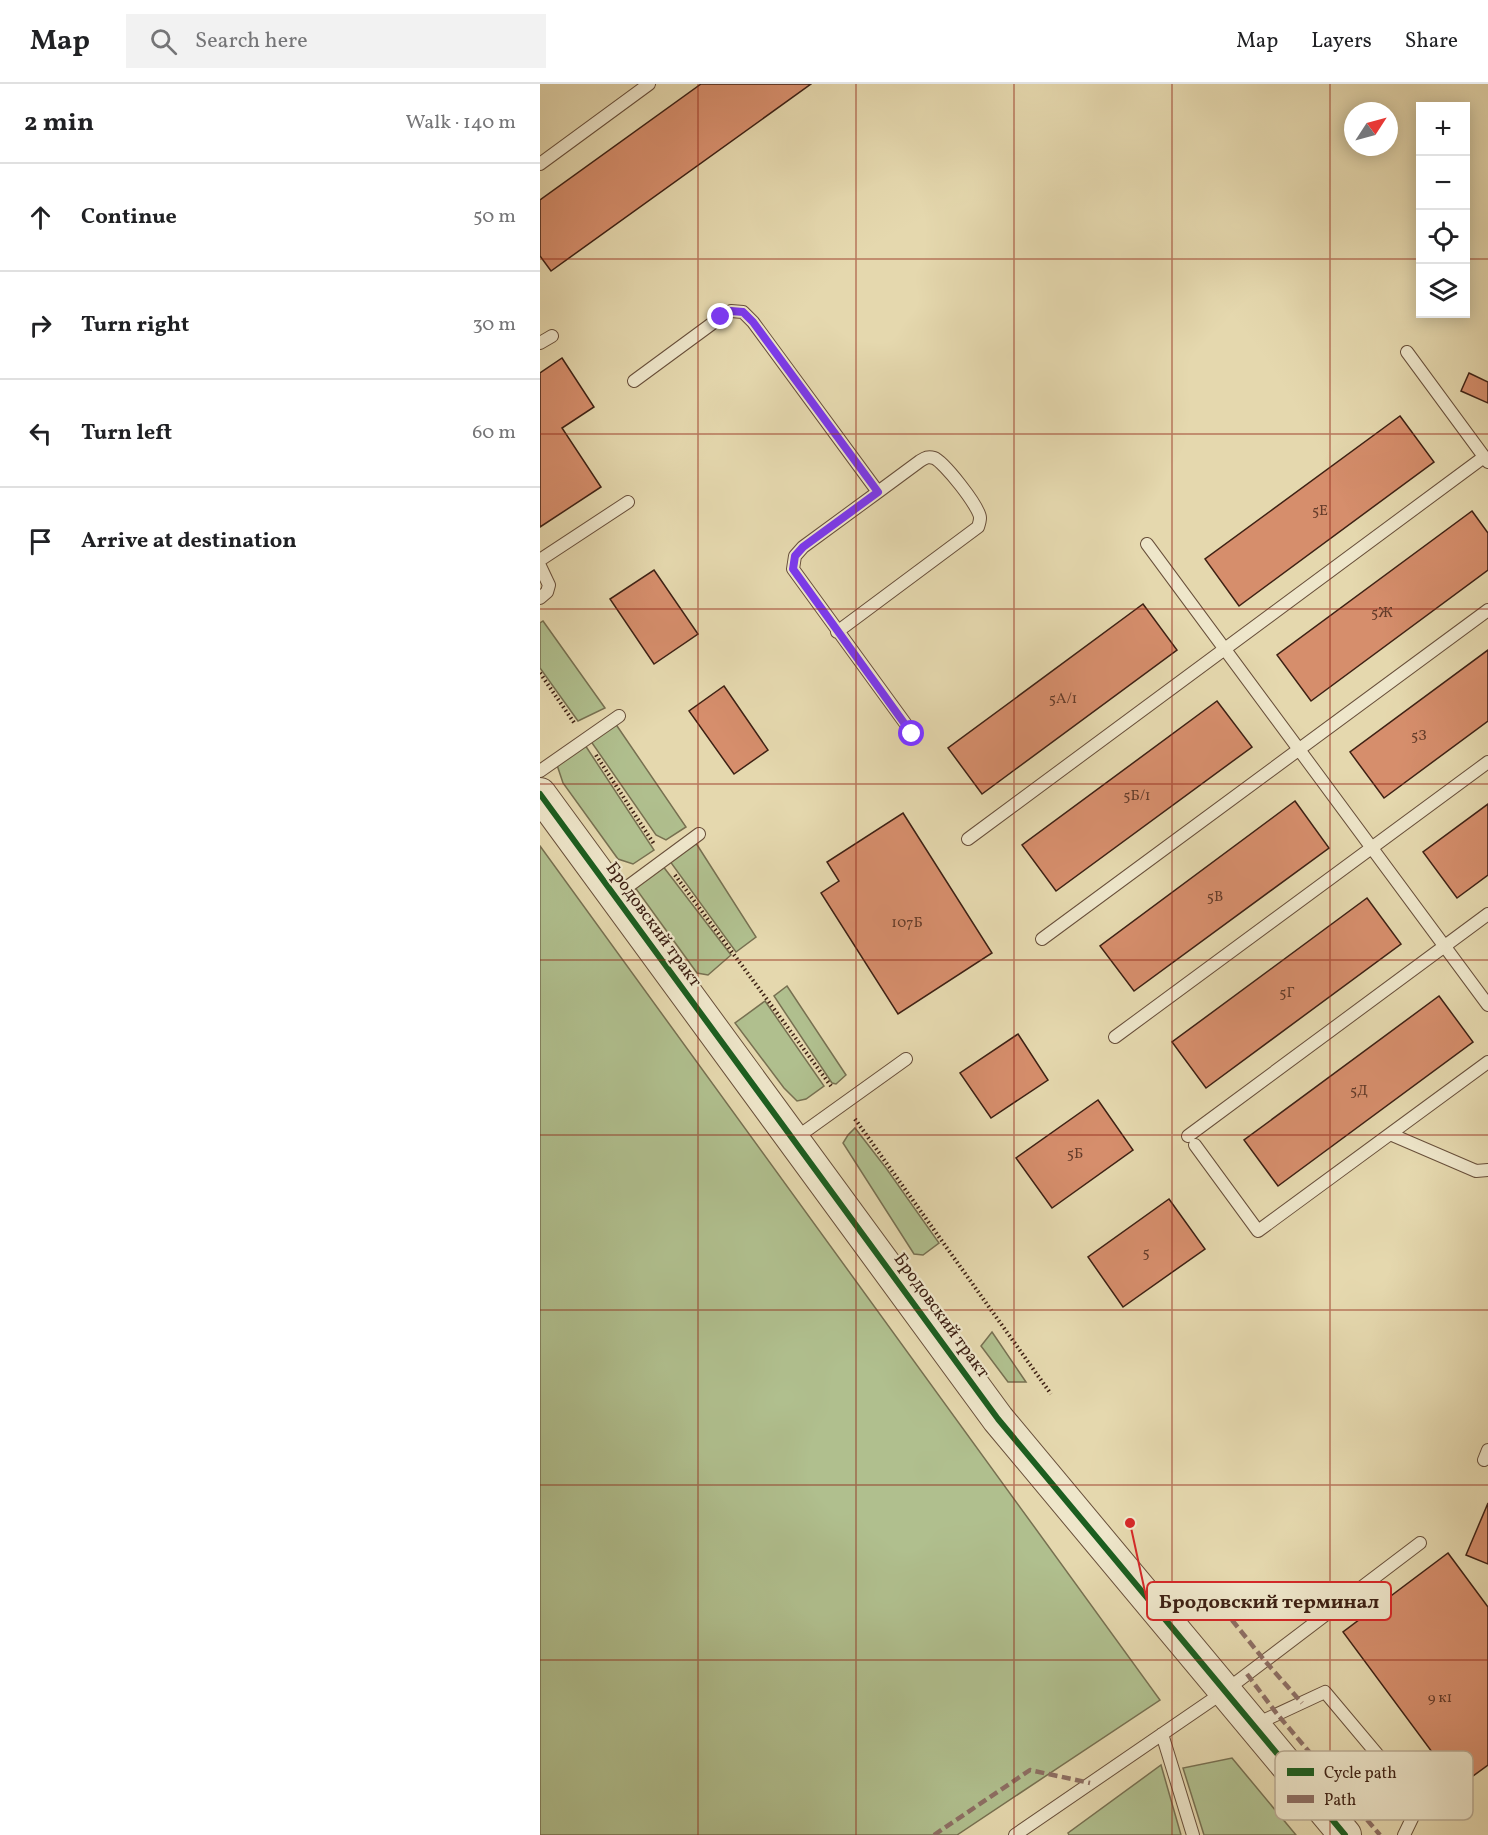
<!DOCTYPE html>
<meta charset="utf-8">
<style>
:root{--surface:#fff;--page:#f2f2f2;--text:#202124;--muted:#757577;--line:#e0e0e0}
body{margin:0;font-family:Vollkorn,serif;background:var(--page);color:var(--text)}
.controls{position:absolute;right:18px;top:18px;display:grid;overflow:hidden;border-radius:0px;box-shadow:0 3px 15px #0003}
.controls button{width:54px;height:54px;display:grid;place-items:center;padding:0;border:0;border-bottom:2px solid var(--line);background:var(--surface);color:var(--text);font:30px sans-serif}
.compass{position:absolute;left:804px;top:18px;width:54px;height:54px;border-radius:50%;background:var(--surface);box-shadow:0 3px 15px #0003;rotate:54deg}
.stop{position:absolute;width:18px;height:18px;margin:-14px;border:4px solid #7c3aed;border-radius:50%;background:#fff}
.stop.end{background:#7c3aed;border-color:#fff;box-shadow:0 2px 6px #0008}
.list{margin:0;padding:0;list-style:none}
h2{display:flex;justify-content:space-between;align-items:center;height:78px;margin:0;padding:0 24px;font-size:26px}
h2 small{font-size:20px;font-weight:400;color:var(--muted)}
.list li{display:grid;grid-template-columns:39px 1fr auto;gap:18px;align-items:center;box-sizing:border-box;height:108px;padding:0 24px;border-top:2px solid var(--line)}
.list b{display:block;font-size:22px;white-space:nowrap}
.list em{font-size:20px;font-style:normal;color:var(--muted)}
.icon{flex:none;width:33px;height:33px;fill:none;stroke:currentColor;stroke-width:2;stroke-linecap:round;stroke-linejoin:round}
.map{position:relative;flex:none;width:948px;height:1751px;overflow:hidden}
header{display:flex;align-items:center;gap:36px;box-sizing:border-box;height:84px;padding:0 30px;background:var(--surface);border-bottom:2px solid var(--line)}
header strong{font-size:28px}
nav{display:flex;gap:33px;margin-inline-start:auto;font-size:21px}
.search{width:420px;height:54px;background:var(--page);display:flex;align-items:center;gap:15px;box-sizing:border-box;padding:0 21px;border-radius:0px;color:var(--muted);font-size:22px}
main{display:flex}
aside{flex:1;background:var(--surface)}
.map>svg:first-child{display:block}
.green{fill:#b0bf8e;stroke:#777051;stroke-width:1.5}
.building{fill:#d68e6c;stroke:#3e2114;stroke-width:1.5}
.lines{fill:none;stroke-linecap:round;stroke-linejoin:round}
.service-casing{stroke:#684f3a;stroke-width:14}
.tertiary-casing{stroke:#684f3a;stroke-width:34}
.path{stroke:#3e2114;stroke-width:4;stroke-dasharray:1.5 3;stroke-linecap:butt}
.service{stroke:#eee6ca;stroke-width:12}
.tertiary{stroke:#eee6ca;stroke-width:32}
.quiet{stroke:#8d6e63;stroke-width:4.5;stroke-dasharray:9 4.5;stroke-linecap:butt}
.cycleway-casing{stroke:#eee6ca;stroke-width:10}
.cycleway{stroke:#1b5e20;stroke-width:6}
.route{stroke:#7c3aed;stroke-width:8}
.grid{fill:none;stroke:#8f2418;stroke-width:1.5;stroke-opacity:0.55}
.labels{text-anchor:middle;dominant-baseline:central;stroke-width:4.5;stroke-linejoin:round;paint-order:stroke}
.number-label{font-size:15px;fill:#643c2a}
.street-label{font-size:18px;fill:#3e2114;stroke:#eee6ca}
.key{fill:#eee6ca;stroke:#b9ab93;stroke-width:1.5}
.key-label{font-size:16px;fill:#3e2114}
.leader{fill:none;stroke:#d62828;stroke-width:2}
.callout-dot{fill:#d62828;stroke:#eee6ca;stroke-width:2}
.callout{fill:#eee6ca;stroke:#d62828;stroke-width:2}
.callout-label{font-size:20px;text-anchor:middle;font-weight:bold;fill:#3e2114}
</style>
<header>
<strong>Map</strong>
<div class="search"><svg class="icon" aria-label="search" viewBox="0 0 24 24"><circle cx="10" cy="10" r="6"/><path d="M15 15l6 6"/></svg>Search here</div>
<nav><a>Map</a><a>Layers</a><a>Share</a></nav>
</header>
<main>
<aside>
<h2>2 min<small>Walk · 140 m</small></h2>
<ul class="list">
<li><svg class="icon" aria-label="ahead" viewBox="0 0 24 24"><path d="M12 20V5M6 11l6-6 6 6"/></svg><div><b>Continue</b></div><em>50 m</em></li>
<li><svg class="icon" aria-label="right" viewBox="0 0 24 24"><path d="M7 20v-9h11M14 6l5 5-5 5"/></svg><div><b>Turn right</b></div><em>30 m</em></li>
<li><svg class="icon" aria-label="left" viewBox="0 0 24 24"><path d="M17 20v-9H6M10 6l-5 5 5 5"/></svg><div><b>Turn left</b></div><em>60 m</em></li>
<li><svg class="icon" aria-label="arrive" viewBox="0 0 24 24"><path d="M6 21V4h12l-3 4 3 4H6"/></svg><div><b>Arrive at destination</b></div></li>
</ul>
</aside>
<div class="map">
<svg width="948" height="1751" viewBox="0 0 948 1751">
<rect width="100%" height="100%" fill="#e5d8ae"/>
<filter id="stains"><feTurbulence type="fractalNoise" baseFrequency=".00333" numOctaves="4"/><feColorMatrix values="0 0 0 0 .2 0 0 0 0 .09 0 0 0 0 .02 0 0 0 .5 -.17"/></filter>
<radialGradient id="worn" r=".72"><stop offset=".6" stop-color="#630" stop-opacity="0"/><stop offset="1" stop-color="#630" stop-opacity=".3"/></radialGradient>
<!-- green -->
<path class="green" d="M3 537 65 624 38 637 0 584V539Z
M75 639 146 743 126 756 116 751 50 656Z
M45 661 114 766 93 780 78 775 23 699 17 681Z
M154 756 216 853 196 868 129 776Z
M0 762 620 1616 417 1751H0Z
M122 781 191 871 168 891 157 889 94 802Z
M247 902 306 991 296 1000 292 999 234 912Z
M225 917 284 1002 266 1015 257 1017 244 1004 195 939Z
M315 1044 346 1084 399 1159 383 1171 374 1170 303 1059 308 1051Z
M452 1248 486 1298H468L441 1262Z
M692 1674 756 1751H664L643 1684Z
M621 1681 641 1751H529L528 1749Z"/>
<!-- building -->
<path class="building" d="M161 0H271L11 187 0 172V116Z
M22 274 54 323 22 344 61 403 0 443V289Z
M929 289 948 298V319L921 307Z
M860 332 894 378 699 522 665 475Z
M932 427 948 449V486L771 617 737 571Z
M114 486 158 550 114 580 70 515Z
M603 520 637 566 442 710 408 664Z
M948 566V637L844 714 810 668Z
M184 602 228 666 194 690 149 627Z
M677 617 712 663 516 807 482 761Z
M755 717 789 764 594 907 560 862Z
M948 720V791L917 814 883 768Z
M363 729 452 869 358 930 281 809 299 797 287 778Z
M827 814 861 860 666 1004 632 958Z
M899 912 933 958 738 1102 704 1056Z
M478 950 508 996 451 1034 420 989Z
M558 1016 593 1066 512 1124 476 1074Z
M629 1115 665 1165 583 1223 548 1173Z
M948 1419V1480L926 1471Z
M908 1469 948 1523V1681L918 1703 803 1548Z"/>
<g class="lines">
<!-- service casing -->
<g class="service-casing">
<path id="service" d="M0 80 109 0
M0 259 12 252
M867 268 948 378
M94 297 181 233 191 227 203 228 213 238 338 408 263 463 255 472 253 485 373 650
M607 460 948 921
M0 476 88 418
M0 482 9 501 7 508 0 514
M297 548 438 443C439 440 440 437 440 434 440 423 403 377 394 374 388 372 385 374 380 377L338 408
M0 687 79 632
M428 755 944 373
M75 812 159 750
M502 855 948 526
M575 953 948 678
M850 1050 936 1087 948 1086
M648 1052 948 830
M253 1056 366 975
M655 1061 718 1147 948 978
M944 1376 948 1366
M714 1641 785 1608 879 1720 864 1751
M622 1650 653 1751
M475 1751 685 1607 880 1459"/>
</g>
<!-- tertiary casing -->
<g class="tertiary-casing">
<path id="tertiary" d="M0 710 458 1335 805 1751"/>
</g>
<!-- path -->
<path class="path" d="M0 589 35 640
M56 671 114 760
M135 791 291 1002
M315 1035 511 1310"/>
<!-- service -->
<use href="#service" class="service"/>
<!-- tertiary -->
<use href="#tertiary" class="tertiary"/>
<!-- quiet -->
<path class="quiet" d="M675 1515 725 1577 762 1619
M707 1590 737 1630 840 1751
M394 1751 490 1686 550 1699"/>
<!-- cycleway casing -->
<g class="cycleway-casing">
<path id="cycleway" d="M0 710 458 1335 805 1751"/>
</g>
<!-- cycleway -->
<use href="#cycleway" class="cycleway"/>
</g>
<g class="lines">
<!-- route -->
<path class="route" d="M181 233 191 227 203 228 213 238 338 408 263 463 255 472 253 485 372 650"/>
</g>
<!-- grid -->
<path class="grid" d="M158 0V1751M316 0V1751M474 0V1751M632 0V1751M790 0V1751M0 175H880M926 175H948M0 350H948M0 525H948M0 700H948M0 876H948M0 1051H948M0 1226H948M0 1401H948M0 1576H948"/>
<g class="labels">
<!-- number labels -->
<g class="number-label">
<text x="780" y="427">5Е</text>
<text x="842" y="529">5Ж</text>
<text x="523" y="615">5А/1</text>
<text x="879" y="652">5З</text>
<text x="597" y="712">5Б/1</text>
<text x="675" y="813">5В</text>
<text x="367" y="839">107Б</text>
<text x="747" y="909">5Г</text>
<text x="819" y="1007">5Д</text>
<text x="535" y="1070">5Б</text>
<text x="606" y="1169">5</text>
<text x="900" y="1614">9 к1</text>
</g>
<!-- street labels -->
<g class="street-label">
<text transform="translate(113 841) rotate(54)">Бродовский тракт</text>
<text transform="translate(401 1232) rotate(54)">Бродовский тракт</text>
</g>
</g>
<!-- legend -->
<rect x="735" y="1667" width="198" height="69" rx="9" class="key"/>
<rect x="747" y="1684" width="27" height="8" fill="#1b5e20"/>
<rect x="747" y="1711" width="27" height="8" fill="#8d6e63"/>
<g class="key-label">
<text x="784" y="1694">Cycle path</text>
<text x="784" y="1721">Path</text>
</g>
<!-- callouts -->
<path class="leader" d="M590 1439L607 1517"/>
<circle class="callout-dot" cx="590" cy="1439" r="6"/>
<rect class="callout" x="607" y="1498" width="244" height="38" rx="6"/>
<g class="callout-label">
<text x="729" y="1524">Бродовский терминал</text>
</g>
<rect width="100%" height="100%" filter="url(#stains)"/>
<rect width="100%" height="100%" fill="url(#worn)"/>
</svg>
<div class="controls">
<button>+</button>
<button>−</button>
<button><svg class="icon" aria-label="locate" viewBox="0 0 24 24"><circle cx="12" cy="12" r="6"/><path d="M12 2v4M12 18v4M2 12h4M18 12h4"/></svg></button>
<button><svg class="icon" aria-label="layers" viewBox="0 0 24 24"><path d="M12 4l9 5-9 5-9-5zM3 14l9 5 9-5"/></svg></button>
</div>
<svg class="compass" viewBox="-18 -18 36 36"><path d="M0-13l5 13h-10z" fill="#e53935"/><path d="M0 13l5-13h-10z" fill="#757577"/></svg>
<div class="stop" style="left:372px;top:650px"></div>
<div class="stop end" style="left:181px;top:233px"></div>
</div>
</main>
